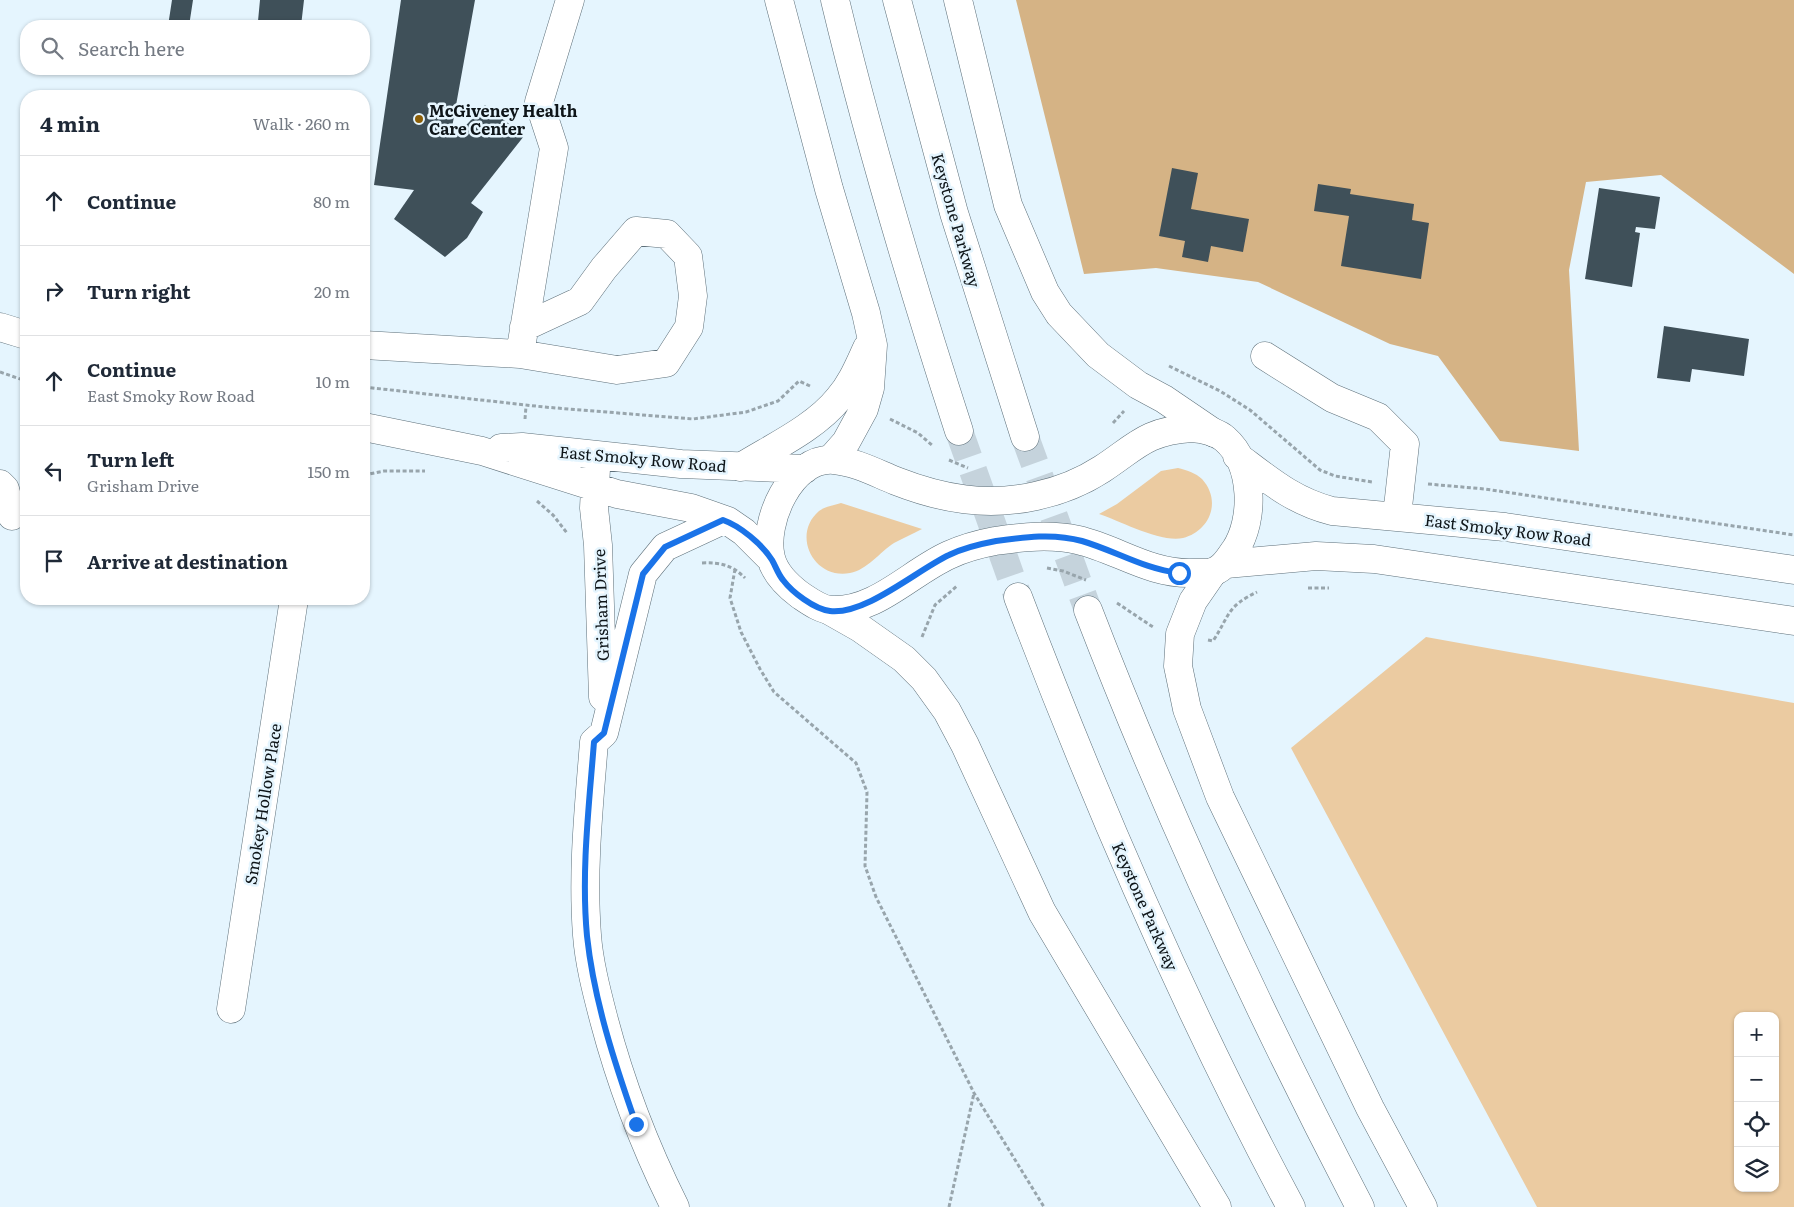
<!DOCTYPE html>
<meta charset="utf-8">
<style>
:root{--surface:#fff;--page:#f2f2f3;--text:#1f2937;--muted:#747a83;--line:#e0e1e3}
body{margin:0;font-family:Literata,serif;background:var(--page);color:var(--text)}
.controls{position:absolute;right:15px;bottom:15px;display:grid;overflow:hidden;border-radius:10px;box-shadow:0 1px 4px #0004}
.controls button{width:45px;height:45px;display:grid;place-items:center;padding:0;border:0;border-bottom:1px solid var(--line);background:var(--surface);color:var(--text);font:25px sans-serif}
.stop{position:absolute;width:15px;height:15px;margin:-11px;border:4px solid #1a73e8;border-radius:50%;background:#fff}
.stop.end{background:#1a73e8;border-color:#fff;box-shadow:0 1px 5px #0008}
.list{margin:0;padding:0;list-style:none}
h2{display:flex;justify-content:space-between;align-items:center;height:65px;margin:0;padding:0 20px;font-size:21px}
h2 small{font-size:16px;font-weight:400;color:var(--muted)}
.list li{display:grid;grid-template-columns:32px 1fr auto;gap:15px;align-items:center;box-sizing:border-box;height:90px;padding:0 20px;border-top:1px solid var(--line)}
.list b{display:block;font-size:19px;white-space:nowrap}
.list p{margin:0;font-size:16px;white-space:nowrap;color:var(--muted)}
.list em{font-size:16px;font-style:normal;color:var(--muted)}
.icon{flex:none;width:28px;height:28px;fill:none;stroke:currentColor;stroke-width:2;stroke-linecap:round;stroke-linejoin:round}
.map{position:relative;flex:none;width:1794px;height:1207px;overflow:hidden}
.search{position:absolute;background:var(--surface);box-shadow:0 1px 4px #0004;left:20px;top:20px;width:350px;height:55px;display:flex;align-items:center;gap:12px;box-sizing:border-box;padding:0 18px;border-radius:20px;color:var(--muted);font-size:19px}
.panel{position:absolute;background:var(--surface);box-shadow:0 1px 4px #0004;left:20px;top:90px;width:350px;height:515px;border-radius:20px}
.map>svg:first-child{display:block}
.green{fill:#ebcba1;fill-rule:evenodd}
.forest{fill:#d5b385}
.building{fill:#3f5059}
.lines{fill:none;stroke-linecap:round;stroke-linejoin:round}
.highway-tunnel{stroke:#c5d3dc;stroke-width:28;stroke-dasharray:28 14;stroke-linecap:butt}
.minor-casing{stroke:#5e707a;stroke-width:29}
.highway-casing{stroke:#5e707a;stroke-width:29}
.path{stroke:#98a5ac;stroke-width:3;stroke-dasharray:4 2.5;stroke-linecap:butt}
.minor{stroke:#fff;stroke-width:28}
.highway{stroke:#fff;stroke-width:28}
.route{stroke:#1a73e8;stroke-width:6}
.poi-dot{fill:#8d5f07;stroke:#e5f5fe;stroke-width:2}
.labels{text-anchor:middle;dominant-baseline:central;stroke-width:5;stroke-linejoin:round;paint-order:stroke}
.poi-label{font-size:16px;font-weight:bold;fill:#0e1519;stroke:#e5f5fe;text-anchor:start}
.street-label{font-size:16px;fill:#0e1519;stroke:#e5f5fe}
</style>
<div class="map">
<svg width="1794" height="1207" viewBox="0 0 1794 1207">
<rect width="100%" height="100%" fill="#e5f5fe"/>
<!-- green -->
<path class="green" d="M1178 468C1186 470 1196 473 1202 479 1222 501 1210 531 1183 538 1161 543 1120 521 1099 514L1117 504 1161 471Z
M841 503 922 529C913 534 903 538 894 543 880 552 867 570 850 573 814 580 791 535 819 511 824 507 834 505 841 503Z
M1426 637 1794 703V1207H1537L1291 748ZM1738 1016H1775V1188H1738Z"/>
<!-- forest -->
<path class="forest" d="M1016 0H1794V274L1661 175 1586 182 1569 270 1579 451 1500 441 1438 356 1390 344 1258 282 1156 268 1084 274Z"/>
<!-- building -->
<path class="building" d="M172 0H193L189 26H168Z
M260 0H304L301 26 258 21Z
M401 0H475L451 133 456 136 485 105 524 136 471 203 483 212 467 238 445 257 394 219 414 190 374 185Z
M1172 168 1198 173 1191 209 1249 219 1243 252 1211 246 1208 262 1182 257 1185 241 1159 236Z
M1318 184 1351 189 1350 194 1414 204 1412 220 1429 223 1421 279 1341 266 1349 216 1314 211Z
M1599 188 1660 197 1655 229 1636 227 1635 232 1640 233 1632 287 1585 279Z
M1664 326 1749 339 1744 376 1692 369 1690 382 1657 378Z"/>
<g class="lines">
<!-- highway-tunnel -->
<path class="highway-tunnel" d="M959 431 1018 597
M1025 437 1088 610"/>
<!-- minor casing -->
<g class="minor-casing">
<path id="minor" d="M0 327 26 335
M364 345 520 354 554 148 539 102 570 0
M520 354 617 370 666 363 689 327 693 296 688 256 667 234 636 231 604 268 580 301 524 327
M1265 356 1332 398 1378 417 1405 444 1397 516
M364 427 482 451 617 494 691 508 728 521 744 532 771 559
M1192 428C1203 429 1216 431 1225 439 1254 464 1255 520 1235 550 1229 558 1225 567 1215 571 1208 574 1199 572 1191 573 1149 574 1117 549 1078 540 1050 534 1022 537 995 541 979 544 964 548 949 555 911 572 876 612 832 610 821 610 809 601 800 595 788 586 775 574 771 558 762 523 791 456 834 460 856 462 876 473 896 481 942 499 987 507 1036 496 1059 491 1082 482 1102 469 1137 446 1146 431 1192 428Z
M501 448 522 447 681 464 805 469
M1237 456C1269 480 1293 501 1332 511L1505 527 1794 570
M596 468 594 508 598 545 603 697
M0 484 5 489 12 516
M1226 564 1316 556 1374 559 1794 621
M231 1009 294 599
M675 1207C644 1145 622 1088 604 1020 597 993 589 963 587 935 582 870 589 806 594 742L604 733 643 574 665 547 723 520"/>
</g>
<!-- highway casing -->
<g class="highway-casing">
<path id="highway" d="M779 0 829 189 866 313 873 345 870 388 864 409 846 442 831 459
M835 0C870 146 913 289 959 431
M897 0 954 213 1025 437
M958 0 1008 205 1045 292 1059 314 1098 355 1138 385 1164 399 1214 433
M741 467C773 447 815 428 839 398 852 383 859 365 867 348
M1213 572 1193 601 1180 634 1178 666 1187 709 1220 797 1370 1108 1423 1207
M1018 597C1097 805 1186 1011 1291 1207
M1088 610C1167 815 1259 1013 1360 1207
M830 611 860 628 904 659 924 679 947 711 965 745 1042 912 1217 1207"/>
</g>
<!-- path -->
<path class="path" d="M1169 366 1220 391 1250 410 1320 470 1335 476 1372 482
M0 372 26 381
M364 387 544 407 693 419 746 412 778 401 799 381 810 386
M525 419 526 406
M890 419 918 433 933 446
M1113 423 1124 411
M949 460 968 468
M364 475 384 471H425
M1428 484 1485 489 1794 535
M537 501 553 515 567 533
M702 563C720 562 732 565 745 578
M1047 568 1063 571 1086 580
M735 569 730 598 741 632 760 669 774 692 856 763 867 792 865 866 876 897 974 1093 1044 1207
M1308 588H1329
M1117 603 1153 627
M922 637 935 605 957 586
M1208 640 1213 641C1230 615 1226 607 1257 592
M949 1207 974 1093"/>
<!-- minor -->
<use href="#minor" class="minor"/>
<!-- highway -->
<use href="#highway" class="highway"/>
</g>
<g class="lines">
<!-- route -->
<path class="route" d="M636 1124C615 1064 594 1001 587 936 581 872 589 806 594 742L604 733 643 574 665 547 723 520C740 526 762 544 772 560 776 567 778 574 783 580 792 592 814 609 830 611 866 615 917 570 949 555 963 548 980 544 996 541 1024 537 1054 533 1082 541 1116 551 1144 569 1179 573"/>
</g>
<!-- markers -->
<circle class="poi-dot" cx="419" cy="119" r="5"/>
<g class="labels">
<!-- poi labels -->
<g class="poi-label">
<text x="429" y="110">McGiveney Health<tspan x="429" dy="18">Care Center</tspan></text>
</g>
<!-- street labels -->
<g class="street-label">
<text transform="translate(957 220) rotate(74)">Keystone Parkway</text>
<text transform="translate(643 458) rotate(5)">East Smoky Row Road</text>
<text transform="translate(1508 529) rotate(7)">East Smoky Row Road</text>
<text transform="translate(600 605) rotate(-92)">Grisham Drive</text>
<text transform="translate(262 804) rotate(-81)">Smokey Hollow Place</text>
<text transform="translate(1146 906) rotate(66)">Keystone Parkway</text>
</g>
</g>
</svg>
<div class="controls">
<button>+</button>
<button>−</button>
<button><svg class="icon" aria-label="locate" viewBox="0 0 24 24"><circle cx="12" cy="12" r="6"/><path d="M12 2v4M12 18v4M2 12h4M18 12h4"/></svg></button>
<button><svg class="icon" aria-label="layers" viewBox="0 0 24 24"><path d="M12 4l9 5-9 5-9-5zM3 14l9 5 9-5"/></svg></button>
</div>
<div class="stop" style="left:1179px;top:573px"></div>
<div class="stop end" style="left:636px;top:1124px"></div>
<div class="search"><svg class="icon" aria-label="search" viewBox="0 0 24 24"><circle cx="10" cy="10" r="6"/><path d="M15 15l6 6"/></svg>Search here</div>
<section class="panel">
<h2>4 min<small>Walk · 260 m</small></h2>
<ul class="list">
<li><svg class="icon" aria-label="ahead" viewBox="0 0 24 24"><path d="M12 20V5M6 11l6-6 6 6"/></svg><div><b>Continue</b></div><em>80 m</em></li>
<li><svg class="icon" aria-label="right" viewBox="0 0 24 24"><path d="M7 20v-9h11M14 6l5 5-5 5"/></svg><div><b>Turn right</b></div><em>20 m</em></li>
<li><svg class="icon" aria-label="ahead" viewBox="0 0 24 24"><path d="M12 20V5M6 11l6-6 6 6"/></svg><div><b>Continue</b><p>East Smoky Row Road</p></div><em>10 m</em></li>
<li><svg class="icon" aria-label="left" viewBox="0 0 24 24"><path d="M17 20v-9H6M10 6l-5 5 5 5"/></svg><div><b>Turn left</b><p>Grisham Drive</p></div><em>150 m</em></li>
<li><svg class="icon" aria-label="arrive" viewBox="0 0 24 24"><path d="M6 21V4h12l-3 4 3 4H6"/></svg><div><b>Arrive at destination</b></div></li>
</ul>
</section>
</div>
